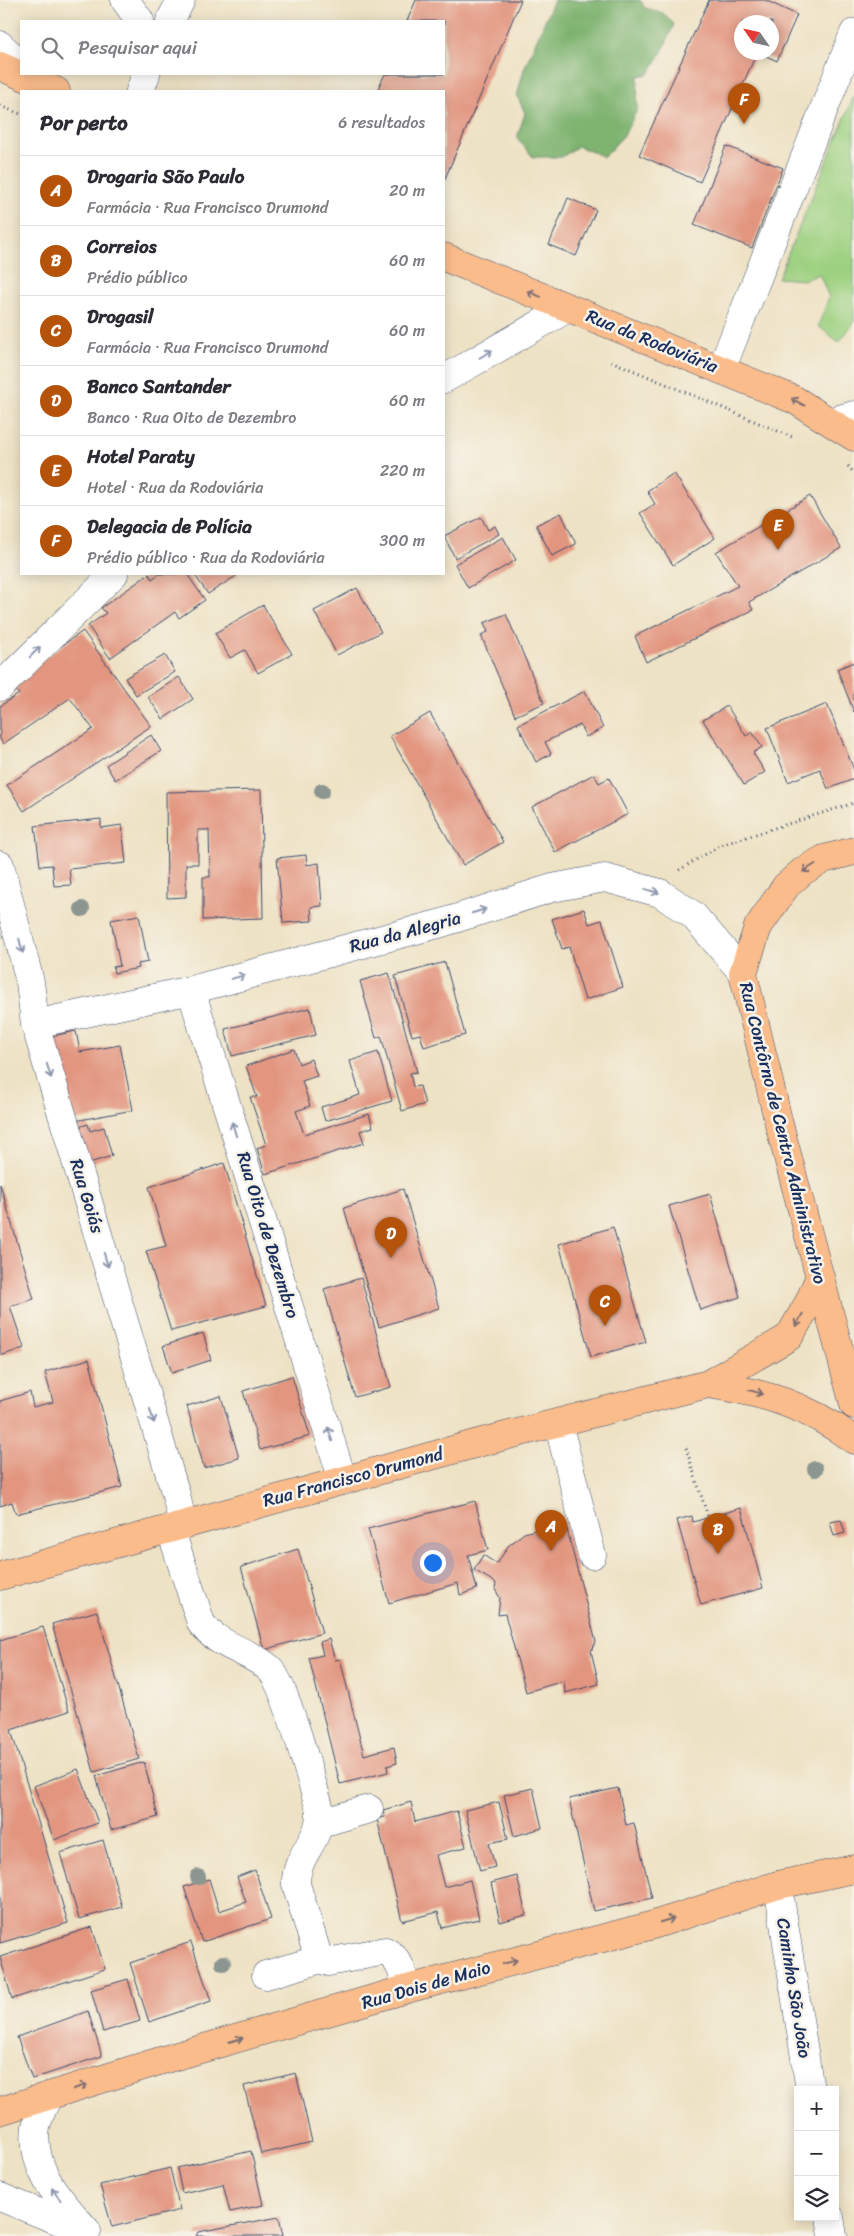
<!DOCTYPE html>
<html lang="pt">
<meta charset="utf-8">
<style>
:root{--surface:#fff;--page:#f2f2f3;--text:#2b2b33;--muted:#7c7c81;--line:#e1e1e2;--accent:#b45309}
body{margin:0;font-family:Sriracha,sans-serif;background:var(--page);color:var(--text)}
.controls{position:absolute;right:15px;bottom:15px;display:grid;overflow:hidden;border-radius:0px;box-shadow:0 2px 12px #0003}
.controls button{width:45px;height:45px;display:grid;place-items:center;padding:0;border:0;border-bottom:1px solid var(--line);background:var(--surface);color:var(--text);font:25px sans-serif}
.compass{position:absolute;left:734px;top:15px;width:45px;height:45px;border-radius:50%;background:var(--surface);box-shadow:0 2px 12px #0003;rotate:304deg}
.you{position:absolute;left:432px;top:1562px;width:18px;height:18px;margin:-12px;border:4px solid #fff;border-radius:50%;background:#1a73e8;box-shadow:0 0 0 8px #1a73e833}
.badge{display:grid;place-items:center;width:32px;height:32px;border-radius:50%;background:var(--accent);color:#fff;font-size:16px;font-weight:700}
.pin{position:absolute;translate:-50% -41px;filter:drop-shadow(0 1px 2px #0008)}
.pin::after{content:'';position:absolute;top:26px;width:18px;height:15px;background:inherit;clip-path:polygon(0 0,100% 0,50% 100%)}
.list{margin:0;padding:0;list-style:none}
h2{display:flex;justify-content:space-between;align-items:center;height:65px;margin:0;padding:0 20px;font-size:21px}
h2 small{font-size:16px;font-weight:400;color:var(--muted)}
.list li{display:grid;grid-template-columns:32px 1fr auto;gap:15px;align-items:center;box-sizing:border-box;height:70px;padding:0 20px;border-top:1px solid var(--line)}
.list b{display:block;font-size:19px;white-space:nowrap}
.list p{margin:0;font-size:16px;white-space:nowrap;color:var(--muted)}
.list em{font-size:16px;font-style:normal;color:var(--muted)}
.icon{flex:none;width:28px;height:28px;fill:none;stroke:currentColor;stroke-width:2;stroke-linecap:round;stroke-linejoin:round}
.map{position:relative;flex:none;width:854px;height:2236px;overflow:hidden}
.search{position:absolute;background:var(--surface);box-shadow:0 2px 12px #0003;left:20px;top:20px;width:425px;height:55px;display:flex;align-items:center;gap:12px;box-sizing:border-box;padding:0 18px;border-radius:0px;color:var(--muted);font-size:19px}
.panel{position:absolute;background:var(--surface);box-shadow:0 2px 12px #0003;left:20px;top:90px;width:425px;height:485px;border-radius:0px}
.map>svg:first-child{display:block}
.green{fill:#9ed181;stroke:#5c8070}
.forest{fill:#7eb36f;stroke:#4c7166}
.building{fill:#e2957f}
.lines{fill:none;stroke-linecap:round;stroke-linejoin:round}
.minor-casing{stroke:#3b4a6d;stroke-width:29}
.major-casing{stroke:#3b4a6d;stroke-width:29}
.path{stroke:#3b4a6d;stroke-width:3;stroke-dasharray:1 4;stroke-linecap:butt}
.minor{stroke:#fff;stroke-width:28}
.major{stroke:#fabc8b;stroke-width:28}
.tree{fill:#8c9691}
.oneway{stroke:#7f6e72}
.oneway2{stroke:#8d97ae}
.labels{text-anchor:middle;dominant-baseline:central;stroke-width:5;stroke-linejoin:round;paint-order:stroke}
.street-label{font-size:18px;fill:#1b2f5e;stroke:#f7f3e8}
</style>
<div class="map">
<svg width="854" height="2236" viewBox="0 0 854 2236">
<rect width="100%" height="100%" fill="#f7f3e8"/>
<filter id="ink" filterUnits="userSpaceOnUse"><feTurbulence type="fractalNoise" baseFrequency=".02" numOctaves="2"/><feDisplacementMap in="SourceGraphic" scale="10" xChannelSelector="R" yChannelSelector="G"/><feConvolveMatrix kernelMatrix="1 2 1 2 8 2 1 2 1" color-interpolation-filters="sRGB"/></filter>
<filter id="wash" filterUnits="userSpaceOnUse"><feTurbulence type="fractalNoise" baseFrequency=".0096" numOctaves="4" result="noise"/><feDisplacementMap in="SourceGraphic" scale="20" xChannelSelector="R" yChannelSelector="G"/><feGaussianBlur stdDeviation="1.12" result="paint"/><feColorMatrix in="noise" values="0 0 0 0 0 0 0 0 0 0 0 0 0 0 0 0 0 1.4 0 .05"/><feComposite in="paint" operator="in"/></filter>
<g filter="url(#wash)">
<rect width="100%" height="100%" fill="#eee2c4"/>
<!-- green -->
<path class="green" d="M854 96V323L839 342 818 326 829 297 819 274 805 280 778 278Z"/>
<!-- forest -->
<path class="forest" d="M554 0H640L645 8 663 13 674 24 663 50 649 74 638 76 637 110 624 135 604 157 578 146 562 157H533L517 138 525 113 517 96 524 69Z"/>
<g id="blocks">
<!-- building -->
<path class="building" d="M416 0H521L444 181V91H377L385 74H444V21H407Z
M709 0H765L797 15 777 61 758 52H772V22H742V52H757L700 182 639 155Z
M726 146 783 168 752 248 694 225Z
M568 198 596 210 576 256 549 245Z
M674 473 715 538 673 565 640 513 655 504 647 491Z
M810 496 841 548 749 602 753 610 646 662 635 636 738 586 716 552Z
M561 513 576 544 552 556 536 525Z
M481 517 488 530 495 526 499 534 455 558 444 536Z
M503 537 516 560 468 588 455 564Z
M149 574 152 579 159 574H187L205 600 179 618 175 612 110 658 88 626 106 613 101 608Z
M194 574H239L208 594Z
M357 588 381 632 337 655 314 611Z
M263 605 292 654 258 673 245 650 230 658 215 633Z
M506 614 544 703 515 716 481 635 488 632 484 623Z
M83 631 151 726 24 811 7 785 93 729 70 698 3 744 0 739V706L19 694 10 682Z
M165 655 175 672 136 695 125 678Z
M854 662V712L837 669Z
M179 677 193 699 163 719 148 697Z
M585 691 603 728 586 737 580 725 545 742 551 754 536 762 518 725Z
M827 704 854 770V779L828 789 820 769 788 782 767 728Z
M727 706 746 736 752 732 762 747 753 753 765 772 744 785 703 720Z
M430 713 503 842 463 865 390 736Z
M151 735 161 751 115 780 106 765Z
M594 774 599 783 609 778 628 814 555 852 532 807Z
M261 790 263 918 203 920V877H210L209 830H198V864H186V897L167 898 166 792Z
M101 819V828L122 825 126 863 69 869 71 885 54 886 52 865 40 866 35 826Z
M306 855 307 865 319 863 322 906 311 907 312 921 283 923 277 858Z
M584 909 589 924 602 920 623 987 585 1000 569 947 562 949 552 919Z
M139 915 148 962 138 964 139 968 114 973 113 967 120 966 111 920Z
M445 962 465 1035 424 1047 420 1034 412 1036 395 976Z
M389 973 417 1072 410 1073 413 1087 420 1086 425 1104 402 1111 381 1036 376 1038 360 981Z
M310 1008 316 1035 232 1056 225 1029Z
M76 1031 80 1052 120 1045 133 1110 69 1122 53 1036Z
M294 1049 299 1064 311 1059 317 1076 302 1081 310 1106 296 1111 304 1134 369 1114 373 1127 360 1131 364 1143 265 1174 257 1148 266 1145 250 1097H257L246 1066Z
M378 1052 392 1101 325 1121 321 1107 360 1095 350 1061Z
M88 1124 90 1131 104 1127 112 1156 86 1164 76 1128Z
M224 1163 266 1306 171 1331 146 1251 166 1246 149 1187Z
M0 1184 34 1299 10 1306 24 1348 0 1356Z
M403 1189 439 1308 379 1327 344 1208Z
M710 1194 740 1297 700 1310 669 1206Z
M613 1227 646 1342 591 1357 559 1244Z
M361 1278 391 1387 355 1397 324 1289Z
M203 1333 211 1360 172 1373 163 1346Z
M89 1359 122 1487 16 1514 12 1502 0 1506V1401L30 1392 33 1407 53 1402 45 1372Z
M292 1376 310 1436 260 1450 243 1391Z
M221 1396 239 1458 204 1468 187 1406Z
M475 1501 488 1550 468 1555 477 1589 460 1595 458 1583 389 1603 368 1529Z
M741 1508 763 1588 701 1605 677 1520 692 1516 693 1522Z
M841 1520 845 1533 834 1536 830 1522Z
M565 1522 596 1642 591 1651 599 1684 565 1693 564 1681 526 1692 505 1614 498 1615 500 1598 495 1589 496 1583 474 1570 483 1555 497 1564 508 1546 524 1533Z
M298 1549 322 1633 264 1650 241 1567Z
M97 1611 139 1759 94 1772 52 1624Z
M43 1627 69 1711 11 1730 68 1923 0 1943V1640Z
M329 1639 335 1660 340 1659 364 1755 394 1747 397 1763 387 1766 388 1772 340 1784 309 1658 323 1655 320 1642Z
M144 1762 158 1817 111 1830 96 1776Z
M78 1769 98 1823 54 1840 34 1786Z
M533 1788 542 1828 514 1836 504 1795Z
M618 1788 626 1825 634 1823 652 1898 594 1911 569 1799Z
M411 1802 415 1822 457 1811 466 1847 436 1855 444 1887 470 1880 479 1919 442 1928 438 1912 402 1921 377 1819 385 1817 383 1810Z
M499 1802 508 1839 489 1843 495 1867 480 1871 465 1810Z
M103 1840 122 1907 79 1919 60 1853Z
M255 1870 271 1919 202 1942 184 1887 209 1879 219 1911 246 1902 237 1877Z
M517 1876 526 1915 500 1922 491 1883Z
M92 1927 105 1969 12 1999 0 1957Z
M191 1942 211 2001 149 2022 130 1963Z
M128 1979 140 2021 103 2032 91 1990Z
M88 2011 102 2056 32 2079 17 2037Z
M296 2073 312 2142 261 2154 244 2086Z
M251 2151 263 2205 230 2212 223 2184 182 2193 177 2168Z
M170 2168 180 2210 112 2227 100 2185Z
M279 2217 283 2236H196L198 2232Z"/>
</g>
</g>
<g filter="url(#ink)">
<use href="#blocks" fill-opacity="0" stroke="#3b4a6d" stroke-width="1"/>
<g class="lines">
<!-- minor casing -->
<g class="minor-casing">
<path id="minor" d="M125 0 140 21
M170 21 181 0
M0 45 21 65
M140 91 146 74
M721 370 854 33
M444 379 568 308
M832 421 854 415
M0 687 114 574
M0 865 30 982 35 1024 176 1495 183 1525
M191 990 343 1481
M35 1024 191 990 442 923 552 888 605 878 660 893 693 915 743 973
M558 1423 592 1555
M170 1528 201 1623C218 1647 249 1650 270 1669 285 1684 312 1783 320 1810 322 1840 295 1855 296 1884L317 1953 321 1959 328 1962 385 1951C400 1958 403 1974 407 1989
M321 1823 369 1809
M778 1885 810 2090
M266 1975 321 1959
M47 2098C44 2107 38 2117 36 2127 30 2171 61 2201 87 2231
M0 2197 84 2231
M830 2217 833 2236"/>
</g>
<!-- major casing -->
<g class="major-casing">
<path id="major" d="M0 66 56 91
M444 257 795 400 854 437
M854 851 824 859 803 871 786 886 758 927 743 973 779 1124 854 1405
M708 1384C765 1393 807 1405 854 1440
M0 1576 478 1443 708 1384 789 1337 809 1302 820 1276
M0 2111 163 2060 407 1989 650 1926 778 1885 854 1869"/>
</g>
<!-- path -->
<path class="path" d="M0 106 21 114
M611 361 792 437
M848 466 854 473
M679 870 721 845 854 803
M686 1448 708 1517"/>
<!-- minor -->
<use href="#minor" class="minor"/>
<!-- major -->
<use href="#major" class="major"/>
</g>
<!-- trees -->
<g class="tree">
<circle cx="322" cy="791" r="8"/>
<circle cx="82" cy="909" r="8"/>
<circle cx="815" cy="1469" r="8"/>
<circle cx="198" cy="1877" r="8"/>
<circle cx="223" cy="1963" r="8"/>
</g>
<!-- one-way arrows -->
<defs><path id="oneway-shaft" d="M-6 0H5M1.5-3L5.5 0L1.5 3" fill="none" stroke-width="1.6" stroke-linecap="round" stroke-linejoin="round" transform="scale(1.25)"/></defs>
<g class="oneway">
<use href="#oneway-shaft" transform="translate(534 294) rotate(-158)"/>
<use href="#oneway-shaft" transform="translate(798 402) rotate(-152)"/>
<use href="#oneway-shaft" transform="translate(809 868) rotate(148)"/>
<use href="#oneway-shaft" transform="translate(799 1320) rotate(120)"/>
<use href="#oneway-shaft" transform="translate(756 1392) rotate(15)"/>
<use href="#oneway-shaft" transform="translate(667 1920) rotate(-17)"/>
<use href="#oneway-shaft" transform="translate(510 1962) rotate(-15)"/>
<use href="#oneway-shaft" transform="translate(236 2040) rotate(-16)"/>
<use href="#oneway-shaft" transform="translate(80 2087) rotate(-18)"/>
</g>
<g class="oneway2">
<use href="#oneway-shaft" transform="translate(486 354) rotate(-30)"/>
<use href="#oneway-shaft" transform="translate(35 652) rotate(-45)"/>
<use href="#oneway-shaft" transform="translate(652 891) rotate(16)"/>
<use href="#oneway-shaft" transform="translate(479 911) rotate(-17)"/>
<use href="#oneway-shaft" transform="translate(21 946) rotate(76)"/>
<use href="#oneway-shaft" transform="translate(238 977) rotate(-15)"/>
<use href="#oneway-shaft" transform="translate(49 1071) rotate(73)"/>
<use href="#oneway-shaft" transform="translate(234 1129) rotate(-107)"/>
<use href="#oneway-shaft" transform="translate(106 1260) rotate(73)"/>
<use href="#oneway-shaft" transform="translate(152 1416) rotate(73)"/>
<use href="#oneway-shaft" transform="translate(330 1434) rotate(-107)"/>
<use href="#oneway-shaft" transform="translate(56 2194) rotate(-126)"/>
</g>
</g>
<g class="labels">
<!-- street labels -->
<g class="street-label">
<text transform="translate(652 341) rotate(22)">Rua da Rodoviária</text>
<text transform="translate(405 932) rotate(-15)">Rua da Alegria</text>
<text transform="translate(783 1133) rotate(76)">Rua Contôrno de Centro Administrativo</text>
<text transform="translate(87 1196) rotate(73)">Rua Goiás</text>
<text transform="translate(268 1235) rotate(73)">Rua Oito de Dezembro</text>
<text transform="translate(353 1477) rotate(-15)">Rua Francisco Drumond</text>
<text transform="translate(426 1985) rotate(-16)">Rua Dois de Maio</text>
<text transform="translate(794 1988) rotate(81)">Caminho São João</text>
</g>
</g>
</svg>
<div class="controls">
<button>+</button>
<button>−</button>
<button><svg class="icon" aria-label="layers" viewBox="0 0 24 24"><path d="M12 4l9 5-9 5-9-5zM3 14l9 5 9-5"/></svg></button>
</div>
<svg class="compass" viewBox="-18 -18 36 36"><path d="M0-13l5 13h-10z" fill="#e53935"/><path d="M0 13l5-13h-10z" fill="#7c7c81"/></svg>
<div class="you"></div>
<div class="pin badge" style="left:551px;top:1551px">A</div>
<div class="pin badge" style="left:718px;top:1554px">B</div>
<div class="pin badge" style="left:605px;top:1326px">C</div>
<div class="pin badge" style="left:391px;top:1258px">D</div>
<div class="pin badge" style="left:778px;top:550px">E</div>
<div class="pin badge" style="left:744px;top:124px">F</div>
<div class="search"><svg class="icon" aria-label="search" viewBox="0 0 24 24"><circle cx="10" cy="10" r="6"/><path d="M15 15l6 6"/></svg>Pesquisar aqui</div>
<section class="panel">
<h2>Por perto<small>6 resultados</small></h2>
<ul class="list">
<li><span class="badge">A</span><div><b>Drogaria São Paulo</b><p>Farmácia · Rua Francisco Drumond</p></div><em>20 m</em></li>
<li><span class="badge">B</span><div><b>Correios</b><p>Prédio público</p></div><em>60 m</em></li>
<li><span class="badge">C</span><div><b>Drogasil</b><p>Farmácia · Rua Francisco Drumond</p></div><em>60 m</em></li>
<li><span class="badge">D</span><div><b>Banco Santander</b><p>Banco · Rua Oito de Dezembro</p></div><em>60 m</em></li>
<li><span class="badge">E</span><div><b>Hotel Paraty</b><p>Hotel · Rua da Rodoviária</p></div><em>220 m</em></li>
<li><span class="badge">F</span><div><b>Delegacia de Polícia</b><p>Prédio público · Rua da Rodoviária</p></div><em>300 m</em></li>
</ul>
</section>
</div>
